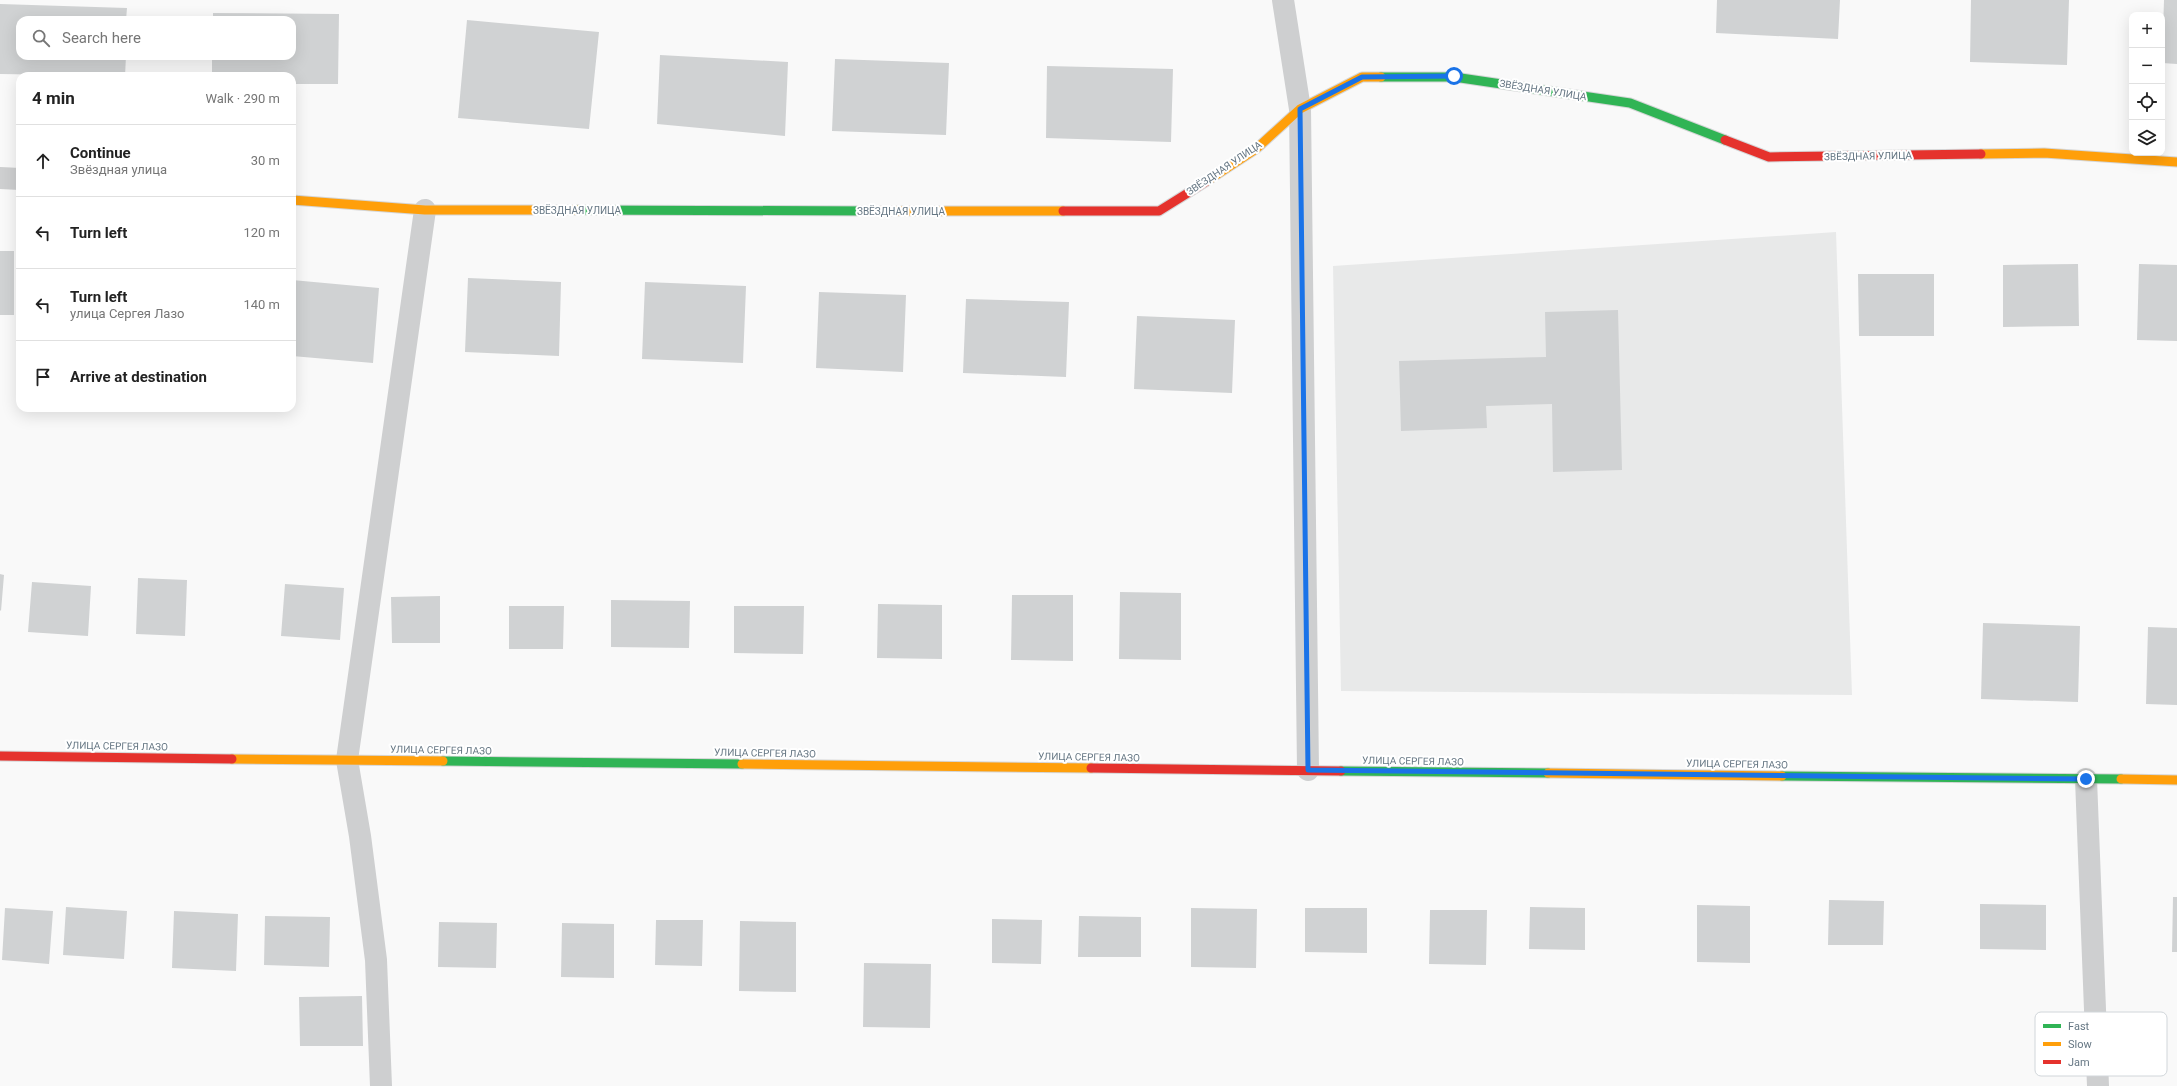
<!DOCTYPE html>
<meta charset="utf-8">
<style>
:root{--surface:#fff;--page:#f2f2f2;--text:#222;--muted:#767676;--line:#e0e0e0}
body{margin:0;font-family:Roboto,sans-serif;background:var(--page);color:var(--text)}
.controls{position:absolute;right:12px;top:12px;display:grid;overflow:hidden;border-radius:8px;box-shadow:0 4px 16px #0002}
.controls button{width:36px;height:36px;display:grid;place-items:center;padding:0;border:0;border-bottom:1px solid var(--line);background:var(--surface);color:var(--text);font:20px sans-serif}
.stop{position:absolute;width:12px;height:12px;margin:-9px;border:3px solid #1a73e8;border-radius:50%;background:#fff}
.stop.end{background:#1a73e8;border-color:#fff;box-shadow:0 1px 4px #0008}
.list{margin:0;padding:0;list-style:none}
h2{display:flex;justify-content:space-between;align-items:center;height:52px;margin:0;padding:0 16px;font-size:17px}
h2 small{font-size:13px;font-weight:400;color:var(--muted)}
.list li{display:grid;grid-template-columns:26px 1fr auto;gap:12px;align-items:center;box-sizing:border-box;height:72px;padding:0 16px;border-top:1px solid var(--line)}
.list b{display:block;font-size:15px;white-space:nowrap}
.list p{margin:0;font-size:13px;white-space:nowrap;color:var(--muted)}
.list em{font-size:13px;font-style:normal;color:var(--muted)}
.icon{flex:none;width:22px;height:22px;fill:none;stroke:currentColor;stroke-width:2;stroke-linecap:round;stroke-linejoin:round}
.map{position:relative;flex:none;width:2177px;height:1086px;overflow:hidden}
.search{position:absolute;background:var(--surface);box-shadow:0 4px 16px #0002;left:16px;top:16px;width:280px;height:44px;display:flex;align-items:center;gap:10px;box-sizing:border-box;padding:0 14px;border-radius:12px;color:var(--muted);font-size:15px}
.panel{position:absolute;background:var(--surface);box-shadow:0 4px 16px #0002;left:16px;top:72px;width:280px;height:340px;border-radius:12px}
.map>svg:first-child{display:block}
.built{fill:#e8e9e9}
.building{fill:#d0d2d3}
.lines{fill:none;stroke-linecap:round;stroke-linejoin:round}
.fast-casing{stroke:#d5d6d7;stroke-width:11}
.slow-casing{stroke:#d5d6d7;stroke-width:11}
.jam-casing{stroke:#d5d6d7;stroke-width:11}
.street{stroke:#cecfd0;stroke-width:22}
.fast{stroke:#30b455;stroke-width:9}
.slow{stroke:#ff9f0a;stroke-width:9}
.jam{stroke:#e5322d;stroke-width:9}
.route{stroke:#1a73e8;stroke-width:5}
.labels{text-anchor:middle;dominant-baseline:central;stroke-width:4;stroke-linejoin:round;paint-order:stroke}
.street-label{font-size:10px;fill:#657683;stroke:#fff}
.key{fill:#fff;stroke:#d1d6da;stroke-width:1}
.key-label{font-size:11px;fill:#657683}
</style>
<div class="map">
<svg width="2177" height="1086" viewBox="0 0 2177 1086">
<rect width="100%" height="100%" fill="#f9f9f9"/>
<!-- built -->
<path class="built" d="M1836 232 1852 695 1341 691 1333 266Z"/>
<!-- building -->
<path class="building" d="M1717 0H1840L1838 39 1716 33Z
M1971 0H2069L2067 65 1970 62Z
M2164 0H2177V64L2162 63Z
M0 4 127 8 126 20H20V56H126L125 76 0 74Z
M213 13 339 14 338 84H292V76H212V56H292V20H213Z
M467 20 599 32 589 129 458 118Z
M660 55 788 62 785 136 657 124Z
M835 59 949 63 946 135 832 131Z
M1047 66 1173 69 1171 142 1046 138Z
M0 251H14V315H0Z
M2078 264 2079 326 2003 327V265Z
M2139 264 2177 265V341L2137 340Z
M1858 274H1934V336H1859Z
M468 278 561 282 559 356 465 352Z
M292 280 379 288 373 363 292 356Z
M645 282 746 286 743 363 642 359Z
M819 292 906 295 903 372 816 368Z
M966 299 1069 302 1066 377 963 373Z
M1618 310 1622 470 1553 472 1552 404 1486 406 1487 428 1401 431 1399 361 1546 357 1545 312Z
M1137 316 1235 320 1232 393 1134 389Z
M0 574 4 575 1 611 0 610Z
M138 578 187 580 185 636 136 634Z
M32 582 91 586 88 636 28 632Z
M285 584 344 588 340 640 281 636Z
M1120 592 1181 593V660L1119 659Z
M1012 595H1073V661L1011 660Z
M440 596V643H392L391 597Z
M611 600 690 601 689 648 611 647Z
M878 604 942 605V659L877 658Z
M509 606H564L563 649H509Z
M734 606H804L803 654 734 653Z
M1983 623 2080 626 2078 702 1981 699Z
M2148 627 2177 628V705L2146 704Z
M2173 897H2177V952H2172Z
M1829 900 1884 901 1883 945H1828Z
M1980 904 2046 905V950L1980 949Z
M1697 905 1750 906V963L1697 962Z
M66 907 127 911 124 959 63 955Z
M1530 907 1585 908V950L1529 949Z
M5 908 53 911 49 964 2 960Z
M1191 908 1257 909 1256 968 1191 967Z
M1305 908H1367V953L1305 952Z
M1430 910H1487L1486 965 1429 964Z
M174 911 238 914 236 971 172 968Z
M265 916 330 917 329 967 264 965Z
M1079 916 1141 917V957H1078Z
M992 919 1042 920 1041 964 992 963Z
M656 920H703L702 966 655 965Z
M740 921 796 922V992L739 991Z
M439 922 497 923 496 968 438 967Z
M562 923 614 924V978L561 977Z
M864 963 931 964 930 1028 863 1027Z
M362 996 363 1046H300L299 997Z"/>
<g class="lines">
<!-- fast casing -->
<g class="fast-casing">
<path id="fast" d="M1381 77H1454L1630 103 1725 140
M577 210 876 211
M443 761 742 764
M1341 771 1548 773
M1782 776 2121 779"/>
</g>
<!-- slow casing -->
<g class="slow-casing">
<path id="slow" d="M1981 154 2044 153 2177 162
M1207 181 1256 149 1300 109 1362 77H1381
M292 200 425 210H577
M876 211H1063
M232 759 443 761
M742 764 1091 768
M1548 773 1782 776
M2121 779 2177 780"/>
</g>
<!-- jam casing -->
<g class="jam-casing">
<path id="jam" d="M1725 140 1769 157 1981 154
M1063 211H1159L1207 181
M0 756 232 759
M1091 768 1341 771"/>
</g>
<!-- street -->
<path class="street" d="M1283 0 1300 109 1308 770
M0 178 20 179
M2086 779 2098 1086
M381 1086 376 960 360 836 347 760 425 210"/>
<!-- fast -->
<use href="#fast" class="fast"/>
<!-- slow -->
<use href="#slow" class="slow"/>
<!-- jam -->
<use href="#jam" class="jam"/>
</g>
<g class="lines">
<!-- route -->
<path class="route" d="M1454 76 1362 77 1300 109 1308 770 2086 779"/>
</g>
<g class="labels">
<!-- street labels -->
<g class="street-label">
<text transform="translate(1543 90) rotate(9)">ЗВЁЗДНАЯ УЛИЦА</text>
<text transform="translate(1868 156) rotate(-1)">ЗВЁЗДНАЯ УЛИЦА</text>
<text transform="translate(1224 168) rotate(-34)">ЗВЁЗДНАЯ УЛИЦА</text>
<text x="577" y="210">ЗВЁЗДНАЯ УЛИЦА</text>
<text x="901" y="211">ЗВЁЗДНАЯ УЛИЦА</text>
<text transform="translate(117 746) rotate(1)">УЛИЦА СЕРГЕЯ ЛАЗО</text>
<text transform="translate(441 750) rotate(1)">УЛИЦА СЕРГЕЯ ЛАЗО</text>
<text transform="translate(765 753) rotate(1)">УЛИЦА СЕРГЕЯ ЛАЗО</text>
<text transform="translate(1089 757) rotate(1)">УЛИЦА СЕРГЕЯ ЛАЗО</text>
<text transform="translate(1413 761) rotate(1)">УЛИЦА СЕРГЕЯ ЛАЗО</text>
<text transform="translate(1737 764) rotate(1)">УЛИЦА СЕРГЕЯ ЛАЗО</text>
</g>
</g>
<!-- legend -->
<rect x="2035" y="1012" width="132" height="64" rx="6" class="key"/>
<rect x="2043" y="1024" width="18" height="4" fill="#30b455"/>
<rect x="2043" y="1042" width="18" height="4" fill="#ff9f0a"/>
<rect x="2043" y="1060" width="18" height="4" fill="#e5322d"/>
<g class="key-label">
<text x="2068" y="1030">Fast</text>
<text x="2068" y="1048">Slow</text>
<text x="2068" y="1066">Jam</text>
</g>
</svg>
<div class="controls">
<button>+</button>
<button>−</button>
<button><svg class="icon" aria-label="locate" viewBox="0 0 24 24"><circle cx="12" cy="12" r="6"/><path d="M12 2v4M12 18v4M2 12h4M18 12h4"/></svg></button>
<button><svg class="icon" aria-label="layers" viewBox="0 0 24 24"><path d="M12 4l9 5-9 5-9-5zM3 14l9 5 9-5"/></svg></button>
</div>
<div class="stop" style="left:1454px;top:76px"></div>
<div class="stop end" style="left:2086px;top:779px"></div>
<div class="search"><svg class="icon" aria-label="search" viewBox="0 0 24 24"><circle cx="10" cy="10" r="6"/><path d="M15 15l6 6"/></svg>Search here</div>
<section class="panel">
<h2>4 min<small>Walk · 290 m</small></h2>
<ul class="list">
<li><svg class="icon" aria-label="ahead" viewBox="0 0 24 24"><path d="M12 20V5M6 11l6-6 6 6"/></svg><div><b>Continue</b><p>Звёздная улица</p></div><em>30 m</em></li>
<li><svg class="icon" aria-label="left" viewBox="0 0 24 24"><path d="M17 20v-9H6M10 6l-5 5 5 5"/></svg><div><b>Turn left</b></div><em>120 m</em></li>
<li><svg class="icon" aria-label="left" viewBox="0 0 24 24"><path d="M17 20v-9H6M10 6l-5 5 5 5"/></svg><div><b>Turn left</b><p>улица Сергея Лазо</p></div><em>140 m</em></li>
<li><svg class="icon" aria-label="arrive" viewBox="0 0 24 24"><path d="M6 21V4h12l-3 4 3 4H6"/></svg><div><b>Arrive at destination</b></div></li>
</ul>
</section>
</div>
